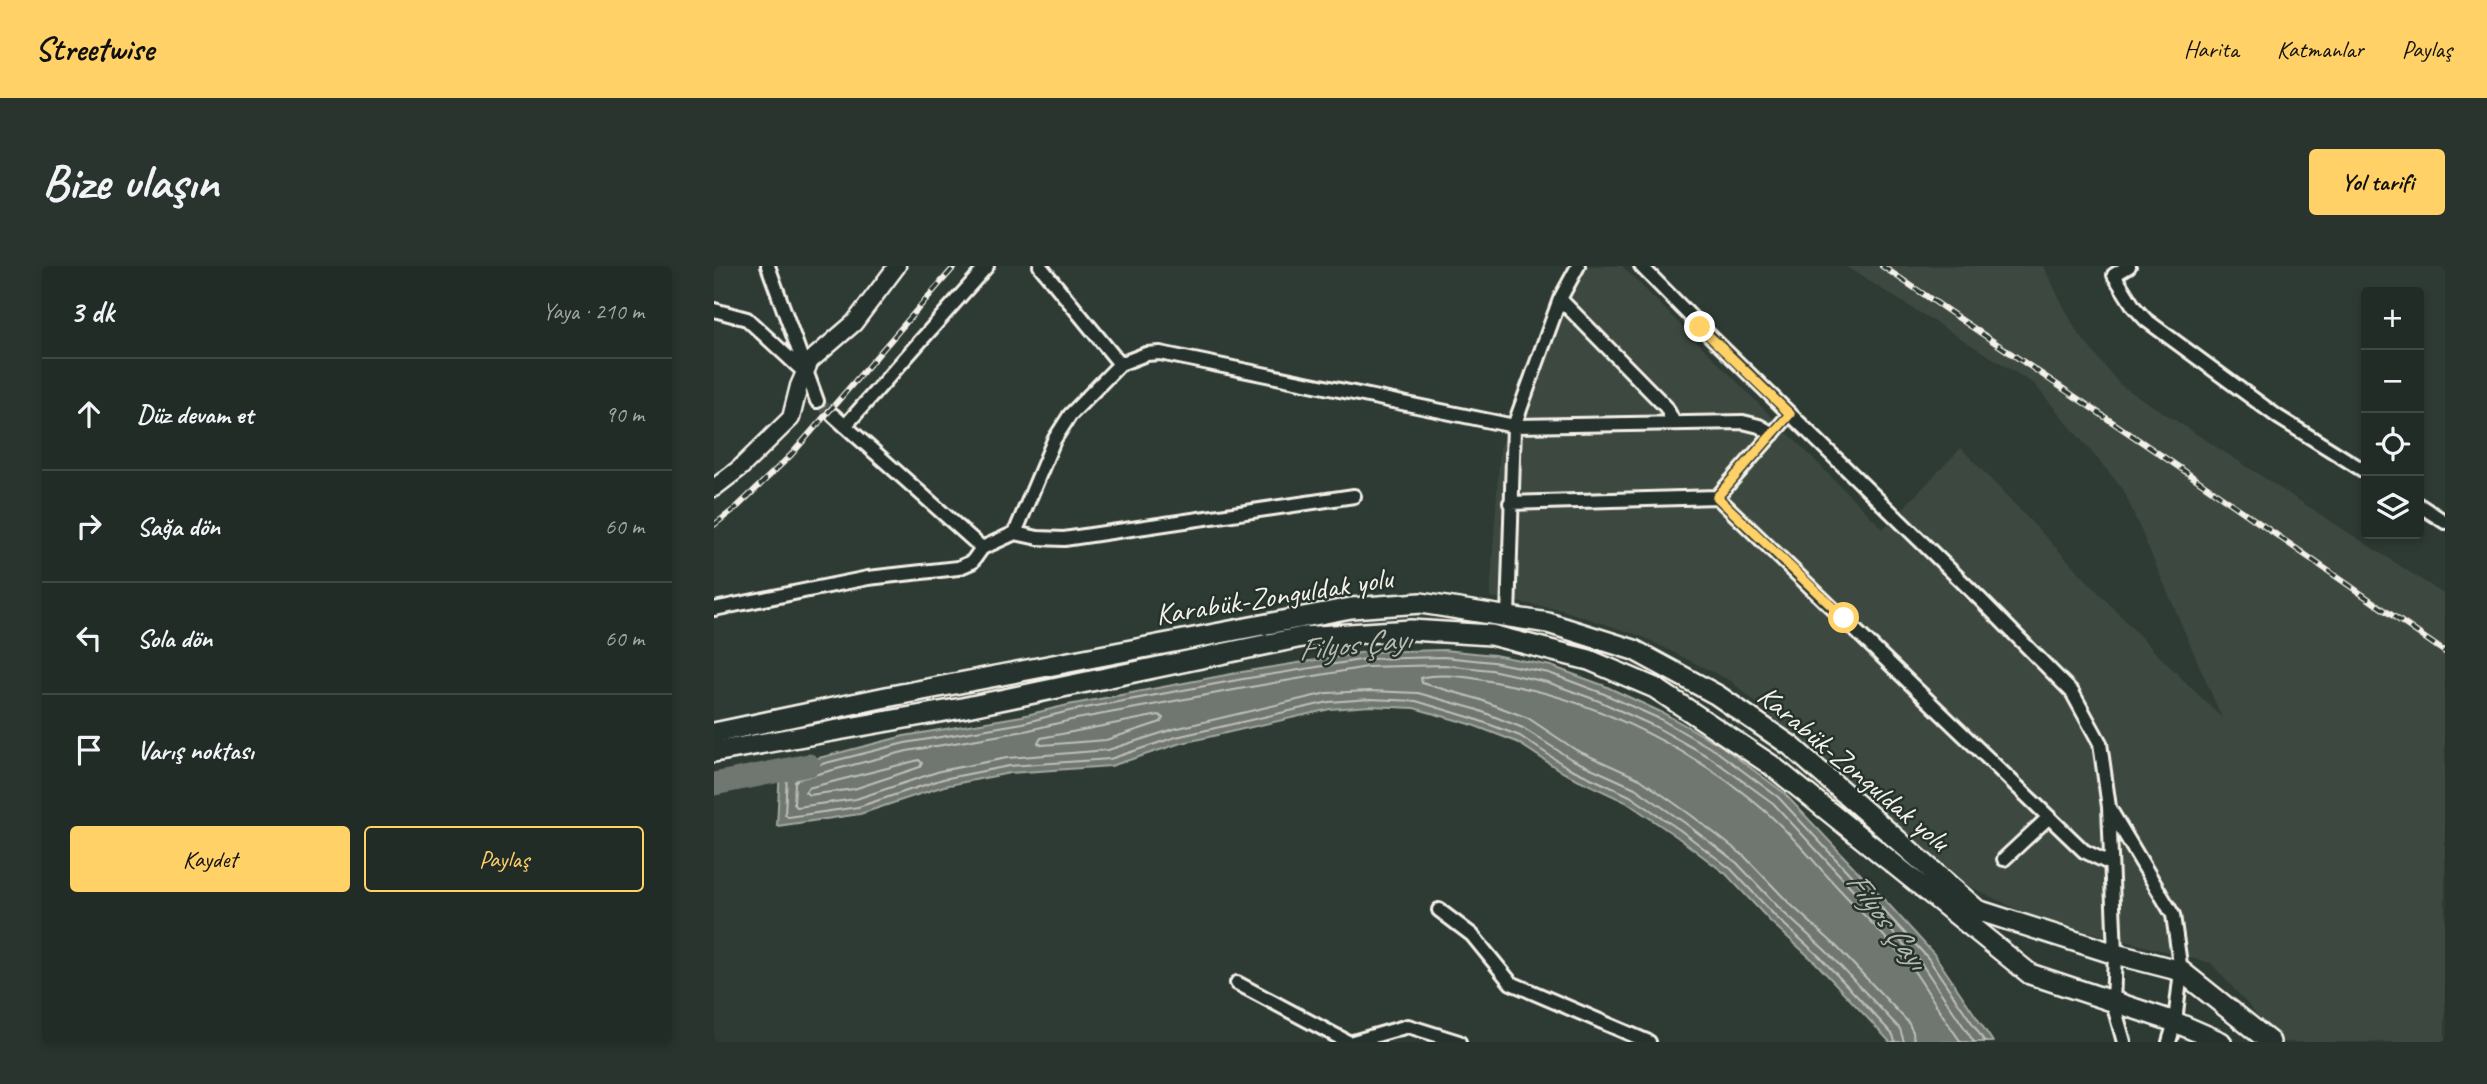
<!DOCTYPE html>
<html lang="tr">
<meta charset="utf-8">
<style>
:root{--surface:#222c27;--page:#2a342f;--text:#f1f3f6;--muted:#a2a7a7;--line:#3f4844;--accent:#ffd166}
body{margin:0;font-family:Caveat,sans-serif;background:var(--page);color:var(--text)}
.controls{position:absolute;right:21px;top:21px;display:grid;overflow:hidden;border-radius:7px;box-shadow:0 4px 10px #0003}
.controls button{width:63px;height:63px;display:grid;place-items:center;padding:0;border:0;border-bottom:2px solid var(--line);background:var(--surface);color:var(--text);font:35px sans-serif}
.stop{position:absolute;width:21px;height:21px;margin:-16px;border:5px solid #ffd166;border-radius:50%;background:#fff}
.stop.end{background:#ffd166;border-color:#fff;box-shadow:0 2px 7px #0008}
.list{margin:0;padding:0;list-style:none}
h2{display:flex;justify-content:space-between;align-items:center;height:91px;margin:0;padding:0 28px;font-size:30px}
h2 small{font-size:23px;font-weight:400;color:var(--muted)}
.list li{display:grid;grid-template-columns:46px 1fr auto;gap:21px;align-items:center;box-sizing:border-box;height:112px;padding:0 28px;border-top:2px solid var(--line)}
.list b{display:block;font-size:26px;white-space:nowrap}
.list em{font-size:23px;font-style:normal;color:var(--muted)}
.actions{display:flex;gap:14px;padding:21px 28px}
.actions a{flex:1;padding:16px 0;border:2px solid var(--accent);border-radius:7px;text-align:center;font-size:24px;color:var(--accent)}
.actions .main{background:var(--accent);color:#111}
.icon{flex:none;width:38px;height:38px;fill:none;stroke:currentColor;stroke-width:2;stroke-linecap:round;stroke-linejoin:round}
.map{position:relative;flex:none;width:1731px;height:776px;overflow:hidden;border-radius:7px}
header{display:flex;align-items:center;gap:42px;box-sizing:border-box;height:98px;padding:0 35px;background:var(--accent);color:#111}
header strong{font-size:33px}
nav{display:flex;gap:38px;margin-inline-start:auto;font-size:24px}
.intro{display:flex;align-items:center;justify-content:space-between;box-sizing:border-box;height:168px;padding:0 42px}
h1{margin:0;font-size:49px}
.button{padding:18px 32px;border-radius:7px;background:var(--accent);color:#111;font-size:24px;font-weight:700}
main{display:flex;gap:42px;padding:0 42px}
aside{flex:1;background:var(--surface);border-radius:7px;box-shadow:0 4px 10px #0003}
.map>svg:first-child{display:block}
.built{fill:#3c4841}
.water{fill:#6f7770;stroke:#a4a8a0;stroke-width:2}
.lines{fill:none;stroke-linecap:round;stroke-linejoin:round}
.shore{stroke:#bfc0b8;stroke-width:2}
.river{stroke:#6f7770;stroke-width:23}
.minor-tunnel{stroke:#4c564f;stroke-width:12;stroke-dasharray:12 6;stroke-linecap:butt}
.minor-casing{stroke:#f4f1e8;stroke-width:18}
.major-casing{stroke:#f4f1e8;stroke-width:21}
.highway-casing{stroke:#f4f1e8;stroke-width:24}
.minor{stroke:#26332d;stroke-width:12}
.major{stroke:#26332d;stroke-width:16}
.highway{stroke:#26332d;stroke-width:19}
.rail-casing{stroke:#f4f1e8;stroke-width:6}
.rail{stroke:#26332d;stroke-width:3.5;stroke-dasharray:10;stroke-linecap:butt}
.route{stroke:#ffd166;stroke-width:9}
.labels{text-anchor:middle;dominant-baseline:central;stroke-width:5;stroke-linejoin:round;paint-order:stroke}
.street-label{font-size:30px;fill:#f4f1e8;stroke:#26332d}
.water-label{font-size:32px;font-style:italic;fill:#b8bab2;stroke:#26332d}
</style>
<header>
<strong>Streetwise</strong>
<nav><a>Harita</a><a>Katmanlar</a><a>Paylaş</a></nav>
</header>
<div class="intro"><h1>Bize ulaşın</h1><a class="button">Yol tarifi</a></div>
<main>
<aside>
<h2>3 dk<small>Yaya · 210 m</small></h2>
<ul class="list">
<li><svg class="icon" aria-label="ahead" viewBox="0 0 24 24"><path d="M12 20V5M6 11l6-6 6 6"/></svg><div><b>Düz devam et</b></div><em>90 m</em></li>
<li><svg class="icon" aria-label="right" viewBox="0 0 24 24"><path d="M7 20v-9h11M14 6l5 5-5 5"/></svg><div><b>Sağa dön</b></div><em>60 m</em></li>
<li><svg class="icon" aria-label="left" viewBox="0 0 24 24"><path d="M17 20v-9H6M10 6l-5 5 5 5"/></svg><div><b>Sola dön</b></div><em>60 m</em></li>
<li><svg class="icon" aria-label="arrive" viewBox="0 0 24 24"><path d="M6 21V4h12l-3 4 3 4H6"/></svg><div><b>Varış noktası</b></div></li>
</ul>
<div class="actions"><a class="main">Kaydet</a><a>Paylaş</a></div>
</aside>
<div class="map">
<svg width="1731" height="776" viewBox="0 0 1731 776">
<rect width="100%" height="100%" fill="#2e3b34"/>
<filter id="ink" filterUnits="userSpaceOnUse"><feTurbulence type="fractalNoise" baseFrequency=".0143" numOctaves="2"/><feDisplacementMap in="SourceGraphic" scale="14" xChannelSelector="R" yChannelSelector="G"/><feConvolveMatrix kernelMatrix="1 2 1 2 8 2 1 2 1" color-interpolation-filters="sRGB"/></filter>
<g filter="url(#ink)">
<!-- built -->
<path class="built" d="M871 0H908L1169 263 1247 182 1441 386 1508 452 1409 223 1320 118 1131 0H1329L1363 66 1405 118 1731 329V776H1567L1497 697 1321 652 1255 620 1017 415 927 370 848 344 776 331 786 182Z"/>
<!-- water -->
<path class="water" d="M730 384 780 389 837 400 891 420 949 447 1006 479 1069 526 1167 630 1220 688 1279 776H1176L1101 696 1057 656 1012 608 962 570 912 536 850 507 803 476 756 458 700 442 656 440 616 443 464 478 397 500 296 507 230 520 146 548 63 560 66 502 190 470 308 450 354 439 528 406 652 386Z"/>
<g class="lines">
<!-- shore -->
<path class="shore" d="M445 449 449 452 447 456 392 474 328 479 324 477 327 472Z
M205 494 208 497 206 501 140 523 95 529 91 526 94 522Z
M1181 776 1179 769 1155 743 1106 691 1062 651 1017 603 966 564 916 530 853 501 806 470 758 452 702 435 656 433 615 436 462 471 396 493 295 500 229 513 144 541 74 551 71 548 73 509 76 506 191 477 309 457 355 445 529 413 652 393 730 391 779 396 835 407 888 427 946 453 1002 485 1064 531 1214 692 1271 776
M1190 776 1186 763 1112 685 1068 645 1023 597 971 557 921 522 857 493 809 462 761 443 704 427 656 425 613 427 460 463 394 484 293 492 226 505 142 533 83 541 80 538 81 516 84 513 193 485 311 465 357 454 531 422 653 401 730 399 777 404 833 416 885 435 942 461 997 492 1059 537 1207 697 1260 776
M1200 776 1199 766 1194 756 1120 678 1075 637 1030 590 977 549 926 513 862 484 814 452 764 433 708 417 707 412C732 405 775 415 801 420 887 437 985 487 1051 545 1079 569 1103 600 1128 626 1152 652 1179 677 1200 705 1216 728 1230 753 1247 776"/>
<!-- river -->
<path class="river" d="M0 518 95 499"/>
<!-- minor-tunnel -->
<path class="minor-tunnel" d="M103 135 119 149"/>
<!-- minor casing -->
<g class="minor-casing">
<path id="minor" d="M54 0 103 135
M326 0 406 98
M927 0 987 61 1267 334 1358 426 1386 477 1395 541 1401 688 1399 737 1410 776
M1415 0 1400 9 1420 41 1432 54 1564 151 1652 206
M846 33 952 141 960 157
M0 44 33 53 88 104
M119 149 268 282 301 267 340 174 356 149 406 98 432 88 446 87 800 160 846 33 864 0
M131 160 273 0
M1003 231 1370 585 1397 598
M796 237 1003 231 1076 148
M1705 239 1731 256
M301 267 324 272 350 273 640 230
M0 343 154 312 244 302 258 296 268 282
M794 351 800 160 1029 156 1045 160 1059 168
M1397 545 1459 649 1467 705 1461 756 1455 776
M1290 593 1335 551
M725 644 758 669 797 717 935 776
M523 717 634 776
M639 776 694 760 745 776"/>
</g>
<!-- major casing -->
<g class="major-casing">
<path id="major" d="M0 222 26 202 77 152 85 120 96 95 140 57 183 0"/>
</g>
<!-- highway casing -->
<g class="highway-casing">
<path id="highway" d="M0 467 172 431 637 342 707 337 834 357 920 384 1003 429 1077 480 1263 644 1401 688 1467 705 1556 776
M0 486 248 442 588 371 697 364 777 369 875 394 941 422 1057 499 1316 708 1461 756 1507 776"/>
</g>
<!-- minor -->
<use href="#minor" class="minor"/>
<!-- major -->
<use href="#major" class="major"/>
<!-- highway -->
<use href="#highway" class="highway"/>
<!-- rail casing -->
<g class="rail-casing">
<path id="rail" d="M1168 0 1469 204 1731 386
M0 259 23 241 77 189 241 0"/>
</g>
<!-- rail -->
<use href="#rail" class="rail"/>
</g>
</g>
<g class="lines" filter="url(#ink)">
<!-- route -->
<path class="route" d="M986 61 1076 148 1003 231 1130 352"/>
</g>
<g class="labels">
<!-- street labels -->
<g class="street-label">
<text transform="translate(560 330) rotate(-9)">Karabük-Zonguldak yolu</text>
<text transform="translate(1140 502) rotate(40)">Karabük-Zonguldak yolu</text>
</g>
<!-- water labels -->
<g class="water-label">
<text transform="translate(640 378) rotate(-6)">Filyos Çayı</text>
<text transform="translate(1173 654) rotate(53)">Filyos Çayı</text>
</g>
</g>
</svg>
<div class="controls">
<button>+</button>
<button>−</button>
<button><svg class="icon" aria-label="locate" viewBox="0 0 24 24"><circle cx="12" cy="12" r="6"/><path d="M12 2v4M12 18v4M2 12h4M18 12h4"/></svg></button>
<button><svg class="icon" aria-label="layers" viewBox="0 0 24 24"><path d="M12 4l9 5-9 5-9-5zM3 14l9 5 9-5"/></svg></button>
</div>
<div class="stop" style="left:1130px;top:352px"></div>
<div class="stop end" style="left:986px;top:61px"></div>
</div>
</main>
